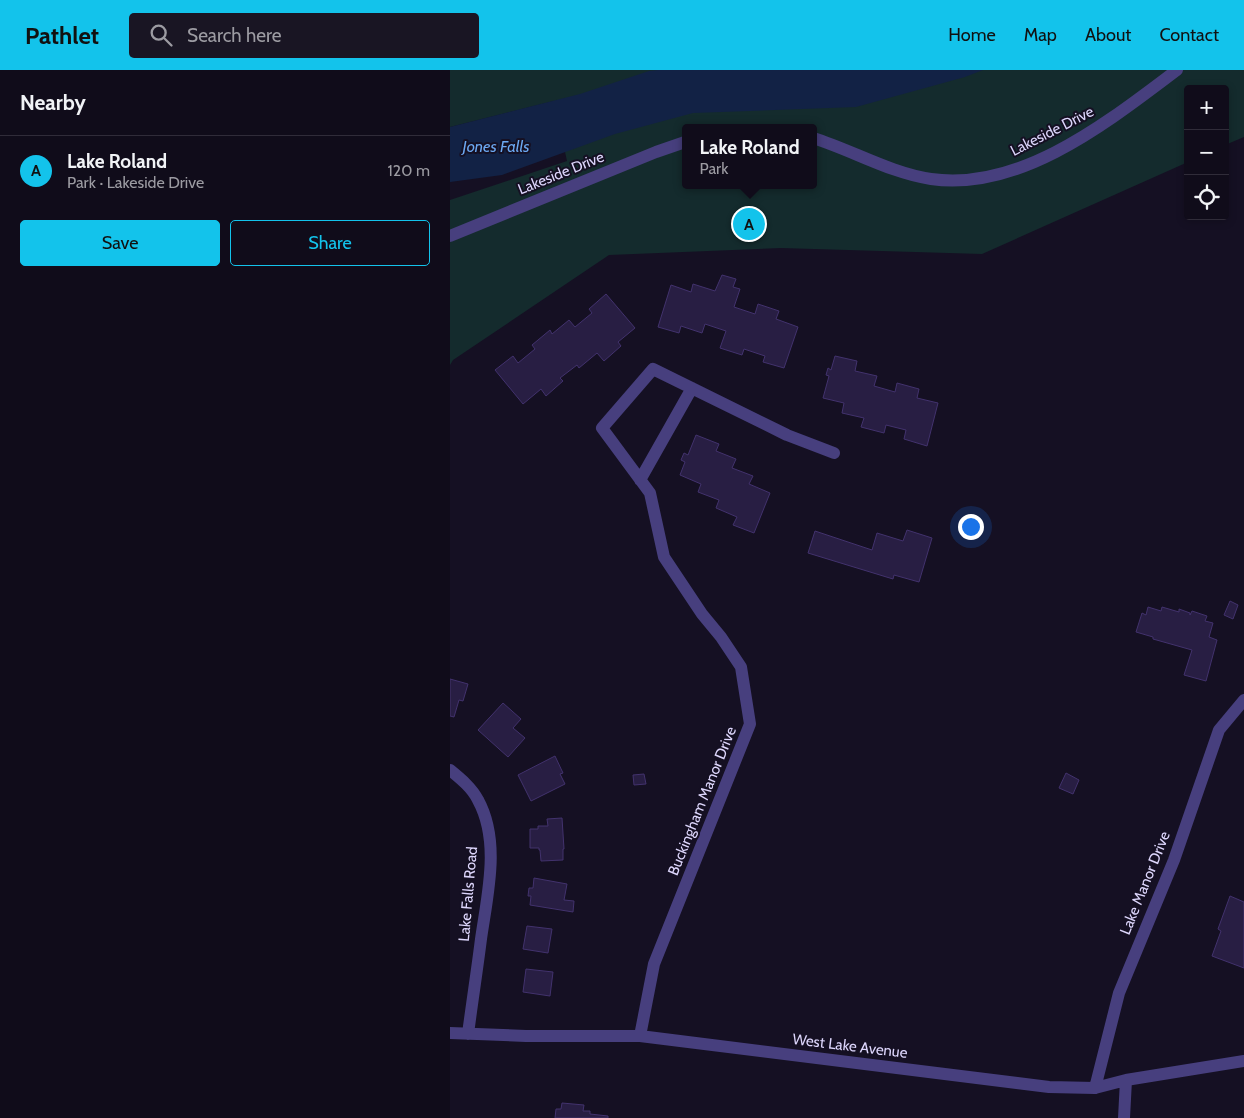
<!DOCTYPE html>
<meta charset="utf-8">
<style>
:root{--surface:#100c1a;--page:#191523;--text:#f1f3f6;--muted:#9c9ba2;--line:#302c39;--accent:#13c3eb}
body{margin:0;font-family:Cabin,sans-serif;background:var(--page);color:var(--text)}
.controls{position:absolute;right:15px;top:15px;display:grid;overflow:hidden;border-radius:5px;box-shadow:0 2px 8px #0003}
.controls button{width:45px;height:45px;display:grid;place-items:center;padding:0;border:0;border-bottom:1px solid var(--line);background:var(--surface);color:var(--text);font:25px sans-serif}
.you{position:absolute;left:520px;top:456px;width:18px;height:18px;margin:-12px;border:4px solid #fff;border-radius:50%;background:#1a73e8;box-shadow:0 0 0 8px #1a73e833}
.badge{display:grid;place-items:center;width:32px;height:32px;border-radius:50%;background:var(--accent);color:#111;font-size:16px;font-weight:700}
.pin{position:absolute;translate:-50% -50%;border:2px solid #fff;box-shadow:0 1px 5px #0006}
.popup{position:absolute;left:232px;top:54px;width:135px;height:65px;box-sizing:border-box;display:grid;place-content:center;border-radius:5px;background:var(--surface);filter:drop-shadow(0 1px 4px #0005);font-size:16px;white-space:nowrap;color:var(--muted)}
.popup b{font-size:19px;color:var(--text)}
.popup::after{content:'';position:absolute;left:50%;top:100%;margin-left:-10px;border:10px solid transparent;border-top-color:var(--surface)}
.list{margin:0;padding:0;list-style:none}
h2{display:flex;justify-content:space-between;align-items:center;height:65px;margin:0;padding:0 20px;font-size:21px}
h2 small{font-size:16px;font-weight:400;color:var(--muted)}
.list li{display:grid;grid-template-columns:32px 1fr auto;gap:15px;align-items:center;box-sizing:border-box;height:70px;padding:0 20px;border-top:1px solid var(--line)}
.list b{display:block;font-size:19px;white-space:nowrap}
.list p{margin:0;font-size:16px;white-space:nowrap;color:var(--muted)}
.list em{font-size:16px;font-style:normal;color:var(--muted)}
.actions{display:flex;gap:10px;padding:15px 20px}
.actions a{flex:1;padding:11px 0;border:1px solid var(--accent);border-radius:5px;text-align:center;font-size:18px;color:var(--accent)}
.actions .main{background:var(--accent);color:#111}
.icon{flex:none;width:28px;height:28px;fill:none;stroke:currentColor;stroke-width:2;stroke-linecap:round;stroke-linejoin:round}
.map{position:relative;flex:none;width:794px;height:1048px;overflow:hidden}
header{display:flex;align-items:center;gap:30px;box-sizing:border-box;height:70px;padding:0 25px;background:var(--accent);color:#111}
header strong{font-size:24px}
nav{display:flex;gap:28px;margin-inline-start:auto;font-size:18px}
.search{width:350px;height:45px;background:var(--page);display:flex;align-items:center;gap:12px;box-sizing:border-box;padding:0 18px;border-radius:5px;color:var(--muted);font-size:19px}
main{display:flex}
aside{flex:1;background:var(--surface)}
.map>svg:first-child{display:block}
.green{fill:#142b2d;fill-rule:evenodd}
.water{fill:#122245}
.building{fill:#281e43;stroke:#42326d}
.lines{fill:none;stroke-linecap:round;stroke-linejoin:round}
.minor{stroke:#473f7e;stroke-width:12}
.labels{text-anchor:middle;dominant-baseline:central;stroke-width:4;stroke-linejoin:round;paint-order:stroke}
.street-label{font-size:15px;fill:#ddd6fc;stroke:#151023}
.water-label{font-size:16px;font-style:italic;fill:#6ca9f3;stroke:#151023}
</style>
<header>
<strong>Pathlet</strong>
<div class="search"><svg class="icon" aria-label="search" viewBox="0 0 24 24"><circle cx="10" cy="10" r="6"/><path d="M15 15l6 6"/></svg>Search here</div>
<nav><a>Home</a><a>Map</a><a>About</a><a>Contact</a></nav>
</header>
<main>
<aside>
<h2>Nearby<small></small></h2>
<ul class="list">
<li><span class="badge">A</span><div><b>Lake Roland</b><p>Park · Lakeside Drive</p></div><em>120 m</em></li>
</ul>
<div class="actions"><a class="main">Save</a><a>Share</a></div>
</aside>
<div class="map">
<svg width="794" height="1048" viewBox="0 0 794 1048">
<rect width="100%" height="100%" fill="#151023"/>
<!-- green -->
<path class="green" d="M0 0H794V67L775 75V19H738V92L532 184 331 178 159 185 3 290 0 295V130L117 91 104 31 0 57ZM235 58H363V115H235Z"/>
<!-- water -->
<path class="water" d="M208 0H533L515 7 406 37 243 43 165 64 52 105 0 112V57L130 24 199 1Z"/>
<!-- building -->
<path class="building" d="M272 205 286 209 283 217 290 219 284 237 305 244 308 234 329 241 326 249 348 257 334 298 313 292 315 286 294 279 292 285 270 278 276 261 255 254 252 263 231 256 229 263 208 257 221 215 241 222 243 214 265 221Z
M156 224 185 258 168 272 171 276 154 291 147 283 129 298 127 295 110 308 113 311 96 326 91 319 73 334 45 300 63 286 68 293 85 279 82 275 100 260 102 264 119 250 125 257 142 243 139 239Z
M385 286 407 291 405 301 427 306 424 316 445 322 447 313 469 319 467 328 488 333 477 376 454 369 456 360 436 355 434 363 411 357 414 348 392 343 394 333 373 328 379 306 376 305 378 298 381 300Z
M246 365 269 374 266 381 286 389 282 398 303 406 299 414 320 423 304 463 283 455 287 447 266 438 269 430 248 422 251 414 230 405 235 392 231 390 234 383 238 385Z
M457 460 482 468 469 512 444 505 443 509 358 483 365 461 422 480 427 463 453 471Z
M780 531 788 535 783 549 774 545Z
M698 537 711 541 712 537 729 542V539L740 543V545L742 541 757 546 755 551 763 553 759 567 767 570 756 611 734 605 742 580 703 569V567L686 562 692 543 696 545Z
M0 609 18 614 13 631 9 630 4 647 0 646Z
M53 633 71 649 63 658 75 668 58 687 28 660Z
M105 686 113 703 110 704 115 714 81 731 68 705Z
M616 703 629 710 623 724 609 718Z
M194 704 196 714 184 715 183 705Z
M112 748 114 779H113V790L91 791 90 780H89V778H80V759H88V756H98L97 749Z
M84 808 117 814 114 830 124 831 123 842 80 835 81 826H78L79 818H83Z
M780 826 794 832V898L762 886 771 861 768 859Z
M77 856 102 859 98 883 73 879Z
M76 899 103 902 100 926 73 922Z
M112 1033 134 1035 133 1041H140V1044L158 1046V1048H105L106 1039H111Z"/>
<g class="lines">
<!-- minor -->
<path class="minor" d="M363 68C402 80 440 103 481 109 571 122 659 51 727 0
M0 166 206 82 235 72
M190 410 242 318
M0 700C11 709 22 718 28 730 51 772 37 826 31 869 27 901 22 933 18 964
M0 963 76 966H190L599 1017 645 1018 676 1010 794 991
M190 966 204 894 300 654 291 597 271 567 252 544 214 487 200 423 152 358 203 299 337 365 384 383
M645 1018 669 923 724 790 769 660 794 630
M674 1048 676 1010"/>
</g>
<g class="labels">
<!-- street labels -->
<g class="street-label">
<text transform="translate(602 61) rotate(-27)">Lakeside Drive</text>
<text transform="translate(111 103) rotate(-22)">Lakeside Drive</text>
<text transform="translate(252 731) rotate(-68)">Buckingham Manor Drive</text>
<text transform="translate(695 813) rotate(-68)">Lake Manor Drive</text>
<text transform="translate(18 824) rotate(-85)">Lake Falls Road</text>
<text transform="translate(400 976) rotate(7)">West Lake Avenue</text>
</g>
<!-- water labels -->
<g class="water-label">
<text x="46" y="76">Jones Falls</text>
</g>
</g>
</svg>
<div class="controls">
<button>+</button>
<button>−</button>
<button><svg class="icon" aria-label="locate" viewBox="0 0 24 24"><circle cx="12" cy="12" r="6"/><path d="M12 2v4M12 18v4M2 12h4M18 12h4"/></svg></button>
</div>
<div class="you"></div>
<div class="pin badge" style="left:299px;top:154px">A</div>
<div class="popup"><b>Lake Roland</b>Park</div>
</div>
</main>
